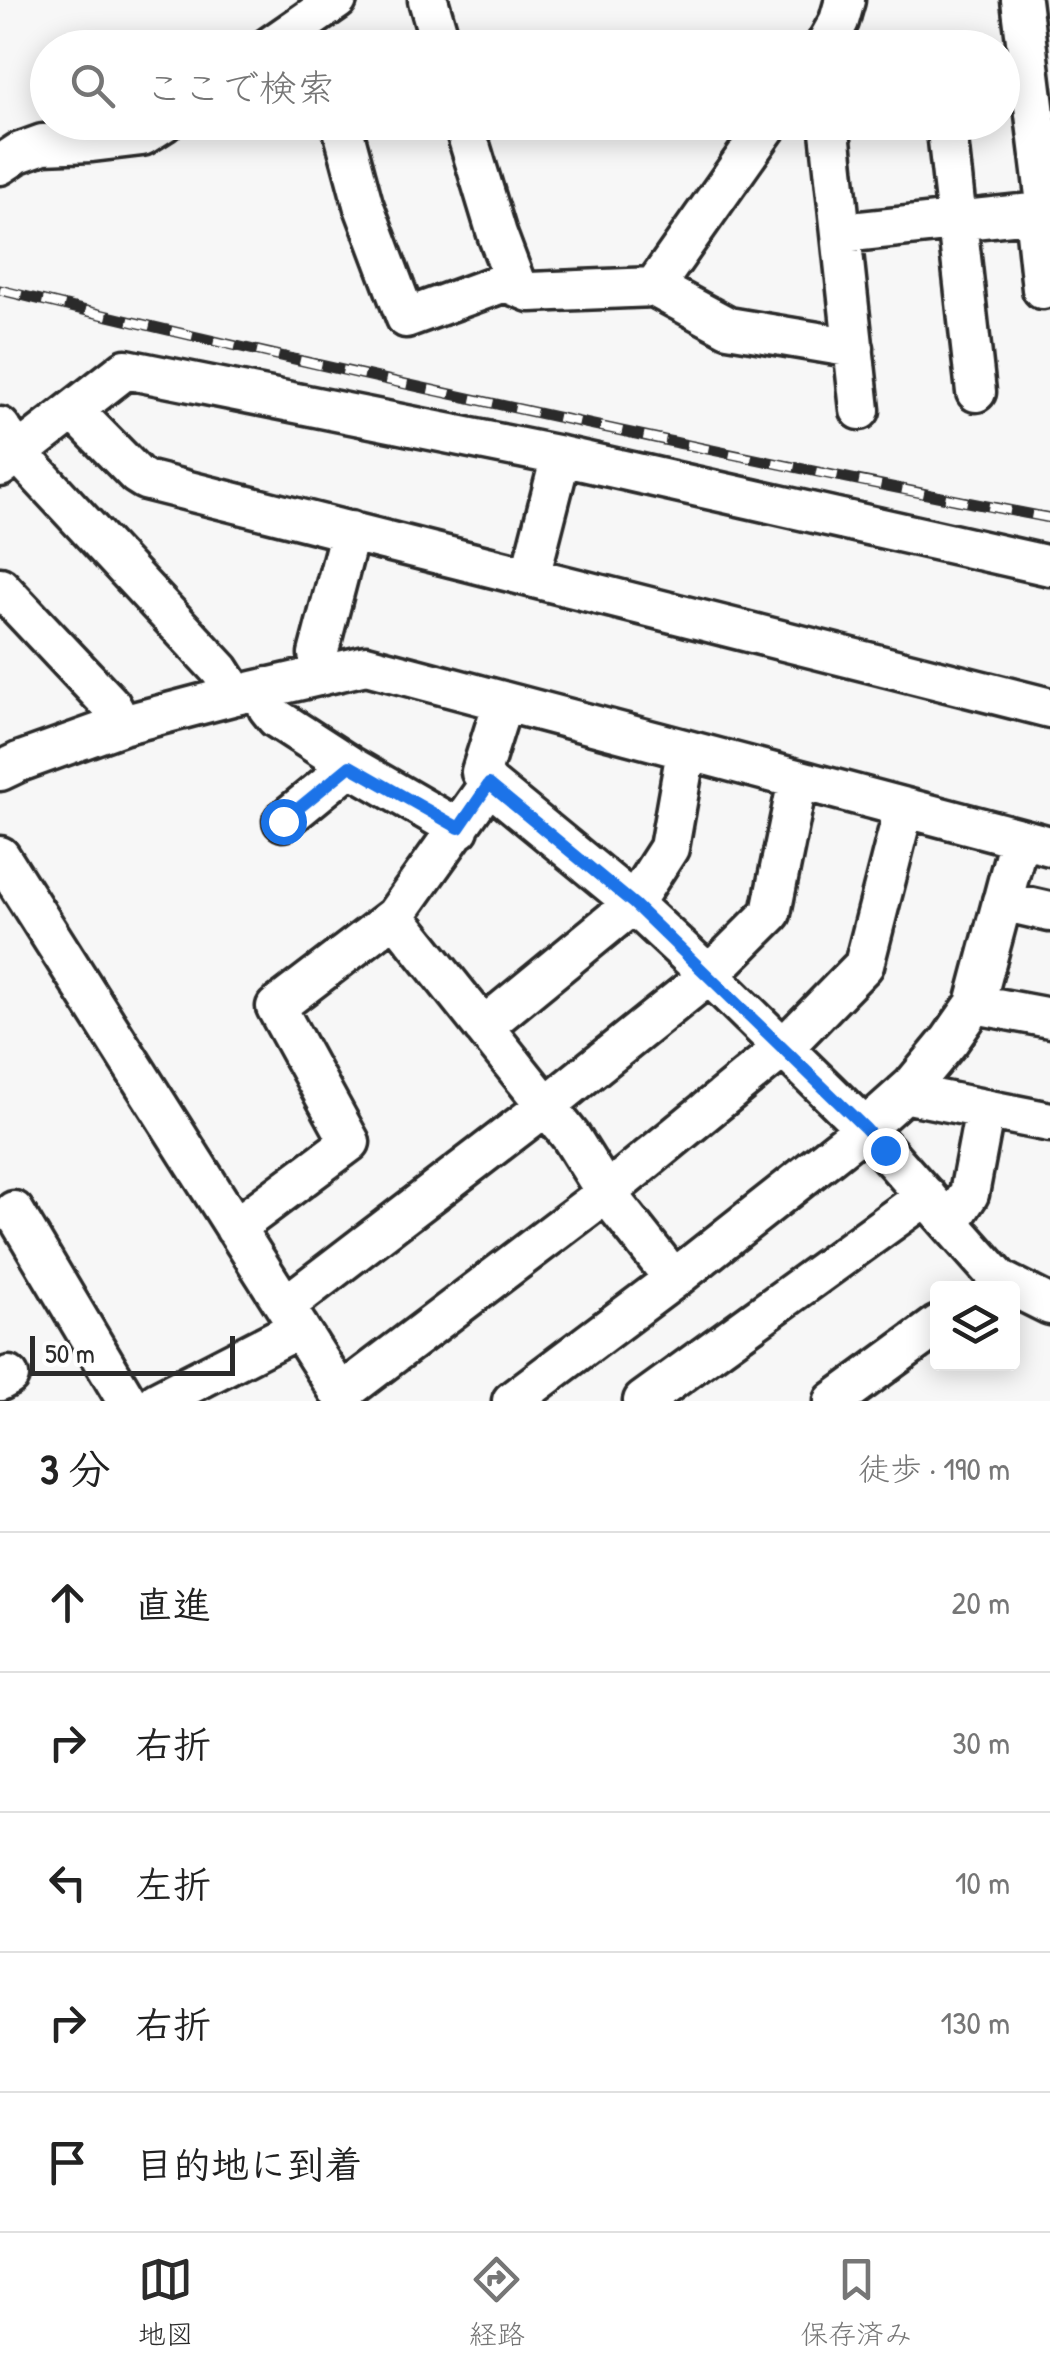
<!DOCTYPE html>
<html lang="ja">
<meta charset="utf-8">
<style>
:root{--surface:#fff;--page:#f2f2f2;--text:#222;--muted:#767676;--line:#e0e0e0;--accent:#2b2b2b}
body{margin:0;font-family:"Patrick Hand","Klee One",sans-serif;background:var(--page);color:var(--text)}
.controls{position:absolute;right:30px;bottom:30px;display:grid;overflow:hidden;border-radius:10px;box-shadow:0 5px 25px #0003}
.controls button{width:90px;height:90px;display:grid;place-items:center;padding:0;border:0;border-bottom:2px solid var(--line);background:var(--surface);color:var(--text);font:50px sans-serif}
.scale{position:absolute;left:30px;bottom:25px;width:205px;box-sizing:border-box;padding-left:10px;border:5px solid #2b2b2b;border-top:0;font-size:28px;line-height:35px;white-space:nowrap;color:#2b2b2b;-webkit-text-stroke:8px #fff;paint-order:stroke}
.stop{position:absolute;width:30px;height:30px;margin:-22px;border:8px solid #1a73e8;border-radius:50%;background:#fff}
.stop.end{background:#1a73e8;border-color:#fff;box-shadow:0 2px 10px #0008}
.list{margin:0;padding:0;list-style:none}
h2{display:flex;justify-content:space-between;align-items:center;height:130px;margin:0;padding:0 40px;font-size:42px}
h2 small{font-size:32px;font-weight:400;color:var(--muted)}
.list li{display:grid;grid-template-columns:65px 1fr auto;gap:30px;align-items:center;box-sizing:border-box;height:140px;padding:0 40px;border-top:2px solid var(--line)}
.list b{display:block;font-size:38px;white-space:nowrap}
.list em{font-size:32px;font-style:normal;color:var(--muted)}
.icon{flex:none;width:55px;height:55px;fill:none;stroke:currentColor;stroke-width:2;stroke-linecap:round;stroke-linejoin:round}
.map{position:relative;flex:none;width:1050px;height:1401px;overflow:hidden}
.search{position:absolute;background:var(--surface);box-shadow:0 5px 25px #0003;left:30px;right:30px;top:30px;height:110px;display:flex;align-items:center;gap:25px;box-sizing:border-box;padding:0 35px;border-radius:55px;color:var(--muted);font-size:38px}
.sheet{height:830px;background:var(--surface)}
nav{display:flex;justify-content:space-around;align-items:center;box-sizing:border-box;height:140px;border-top:2px solid var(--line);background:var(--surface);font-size:28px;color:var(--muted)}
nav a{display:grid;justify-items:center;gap:5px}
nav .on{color:var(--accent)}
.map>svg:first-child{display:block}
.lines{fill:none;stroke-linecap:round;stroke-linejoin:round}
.minor-casing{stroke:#2b2b2b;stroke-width:45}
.minor{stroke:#fff;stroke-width:38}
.rail-casing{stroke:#2b2b2b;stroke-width:11}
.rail{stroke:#fff;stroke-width:8;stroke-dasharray:22;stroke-linecap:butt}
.route{stroke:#1a73e8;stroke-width:12}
</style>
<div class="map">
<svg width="1050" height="1401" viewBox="0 0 1050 1401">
<rect width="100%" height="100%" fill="#f7f7f7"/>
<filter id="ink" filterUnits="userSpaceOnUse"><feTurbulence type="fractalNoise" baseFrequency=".01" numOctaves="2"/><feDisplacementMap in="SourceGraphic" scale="20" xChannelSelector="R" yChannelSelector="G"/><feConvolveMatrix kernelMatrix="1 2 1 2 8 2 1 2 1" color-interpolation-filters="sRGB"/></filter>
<g filter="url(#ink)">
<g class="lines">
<!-- minor casing -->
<g class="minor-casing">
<path id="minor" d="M428 0 442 48
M1021 0 1047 212
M268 48 337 0
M824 48 839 21 845 0
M341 122 363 204 406 318 505 282 530 292 654 287 728 327 854 348
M463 122 497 234 517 287
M829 122 860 410
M946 122 976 392
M0 165 18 153 43 144 92 142 142 136 164 122
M1034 213 1042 289
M842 233 1050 211
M654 287 770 122
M74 411 137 475 145 480 1050 708
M0 427 19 454 220 670 236 695
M0 467 126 369 561 456 1050 566
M530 577 561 456
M0 587 111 705 122 725
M323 675 318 654 350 531
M268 687V708L276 718 350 766 459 829
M503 702 481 772 489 784 619 891 709 975 865 1128 1000 1280 1050 1305
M0 771 19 762 122 725 236 695 366 665 1050 846
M489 784 395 916 571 1137 606 1193 674 1279
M283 821 350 766
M0 856 345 1401
M1002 901 1050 912
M975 1004 1050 1018
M483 1027 633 904 669 848 686 751
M904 1093 1050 1122
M14 1211 127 1401
M950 1223 969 1194 985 1109
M235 1228 350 1142 276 1007 395 916
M285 1306 546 1106 709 975 771 913 798 780
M0 1381 9 1376
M341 1394 606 1193 783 1048 864 965 904 808
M157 1401 299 1328
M512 1401 674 1279 865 1128 912 1086 950 1040 975 1004 1019 839
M643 1401 926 1196
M834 1401 938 1325"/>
</g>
<!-- minor -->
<use href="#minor" class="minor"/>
<!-- rail casing -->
<g class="rail-casing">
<path id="rail" d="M0 290C221 344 442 393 664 440 793 467 921 494 1050 518"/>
</g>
<!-- rail -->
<use href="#rail" class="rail"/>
</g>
</g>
<g class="lines" filter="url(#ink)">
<!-- route -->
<path class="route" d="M283 821 350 766 459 828 489 784 634 904 865 1128 885 1150"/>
</g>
</svg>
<div class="controls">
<button><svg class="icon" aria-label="layers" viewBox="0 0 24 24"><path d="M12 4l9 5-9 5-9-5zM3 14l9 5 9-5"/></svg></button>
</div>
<div class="scale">50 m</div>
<div class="stop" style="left:283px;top:821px"></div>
<div class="stop end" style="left:885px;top:1150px"></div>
<div class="search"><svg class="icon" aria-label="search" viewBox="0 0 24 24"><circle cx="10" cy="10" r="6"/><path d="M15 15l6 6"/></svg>ここで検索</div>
</div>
<section class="sheet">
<h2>3 分<small>徒歩 · 190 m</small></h2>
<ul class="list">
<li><svg class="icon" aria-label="ahead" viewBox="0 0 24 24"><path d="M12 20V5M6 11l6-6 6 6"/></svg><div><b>直進</b></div><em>20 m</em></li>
<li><svg class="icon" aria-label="right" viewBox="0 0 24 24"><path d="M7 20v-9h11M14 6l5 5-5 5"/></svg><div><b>右折</b></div><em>30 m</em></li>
<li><svg class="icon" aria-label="left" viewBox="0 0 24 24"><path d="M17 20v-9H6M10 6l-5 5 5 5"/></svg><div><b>左折</b></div><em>10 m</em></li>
<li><svg class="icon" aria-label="right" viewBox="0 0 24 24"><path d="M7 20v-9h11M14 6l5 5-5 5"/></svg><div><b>右折</b></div><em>130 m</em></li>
<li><svg class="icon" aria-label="arrive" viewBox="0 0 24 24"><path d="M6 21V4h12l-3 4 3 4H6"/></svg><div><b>目的地に到着</b></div></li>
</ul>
</section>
<nav>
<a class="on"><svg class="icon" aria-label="map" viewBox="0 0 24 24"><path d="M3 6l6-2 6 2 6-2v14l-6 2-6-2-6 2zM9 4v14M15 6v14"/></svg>地図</a>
<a><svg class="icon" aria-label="directions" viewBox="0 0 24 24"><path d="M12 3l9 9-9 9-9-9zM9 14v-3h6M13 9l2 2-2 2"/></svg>経路</a>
<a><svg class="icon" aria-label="saved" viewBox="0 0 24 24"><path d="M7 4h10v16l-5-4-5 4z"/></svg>保存済み</a>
</nav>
